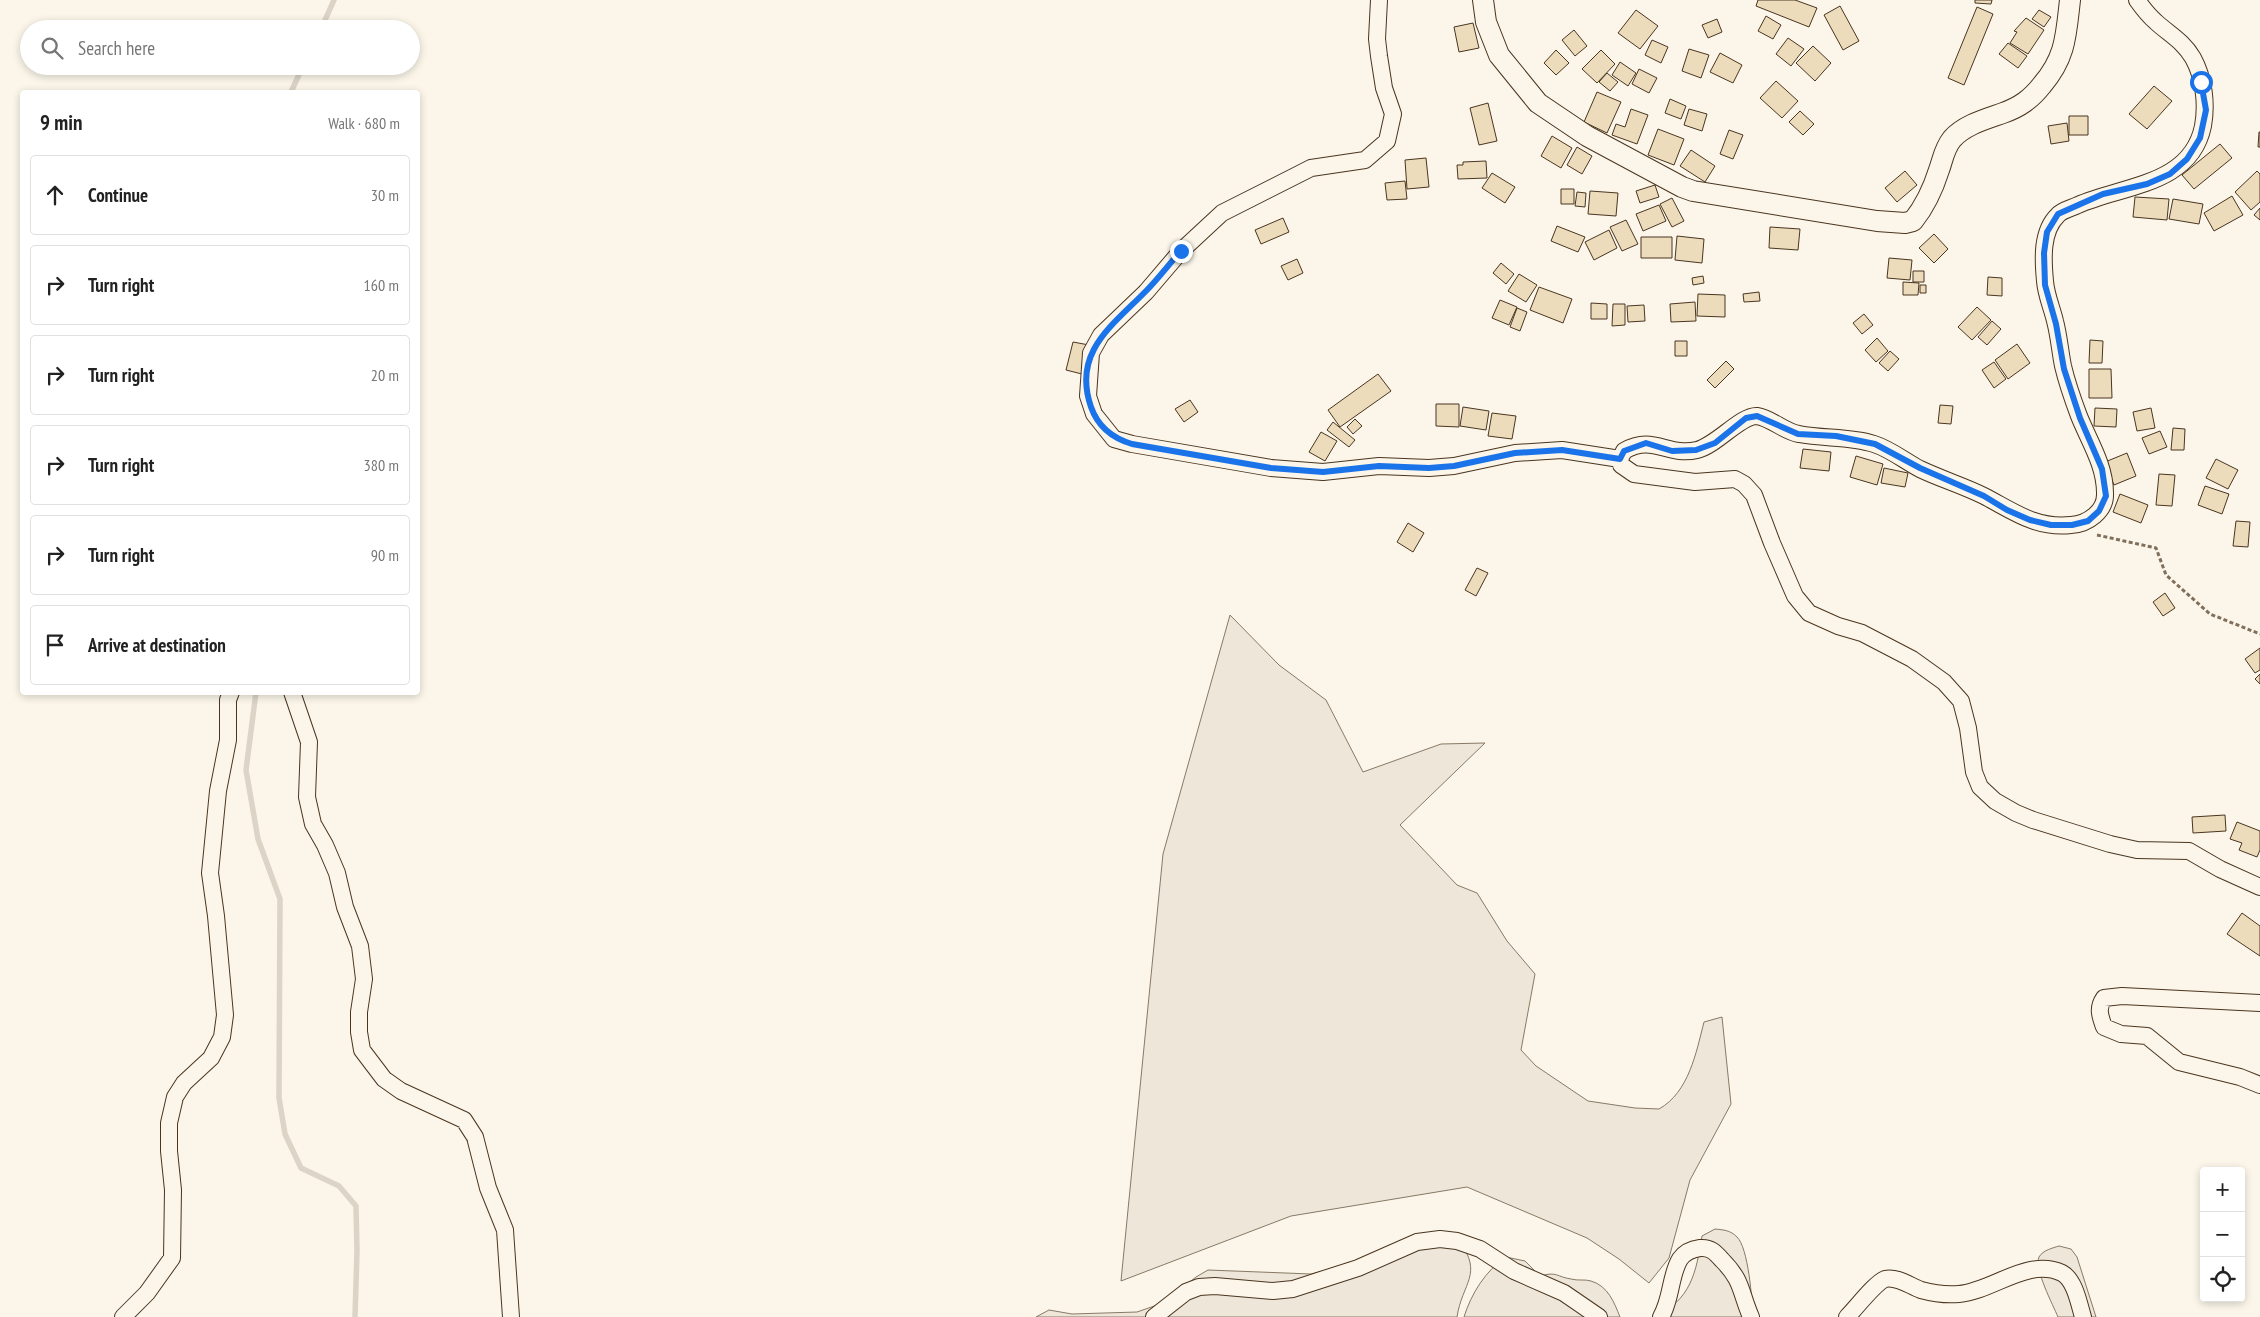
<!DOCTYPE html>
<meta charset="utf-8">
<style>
:root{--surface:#fff;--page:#f2f2f2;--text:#222;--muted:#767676;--line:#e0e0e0}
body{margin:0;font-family:"PT Sans Narrow",sans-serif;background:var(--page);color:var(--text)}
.controls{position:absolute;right:15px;bottom:15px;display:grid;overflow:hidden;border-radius:5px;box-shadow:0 2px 8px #0003}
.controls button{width:45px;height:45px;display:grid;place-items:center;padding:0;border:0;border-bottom:1px solid var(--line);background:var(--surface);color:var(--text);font:25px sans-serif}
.stop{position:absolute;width:15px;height:15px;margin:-11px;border:4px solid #1a73e8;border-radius:50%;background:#fff}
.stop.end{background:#1a73e8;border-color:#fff;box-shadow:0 1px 5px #0008}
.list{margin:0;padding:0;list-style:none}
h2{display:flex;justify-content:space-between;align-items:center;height:65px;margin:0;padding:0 20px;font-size:21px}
h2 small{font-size:16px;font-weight:400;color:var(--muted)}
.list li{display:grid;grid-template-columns:32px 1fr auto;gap:15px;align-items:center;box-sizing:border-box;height:80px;margin:0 10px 10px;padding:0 10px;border:1px solid var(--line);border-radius:5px}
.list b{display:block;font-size:19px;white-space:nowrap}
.list em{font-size:16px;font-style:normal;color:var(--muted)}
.icon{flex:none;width:28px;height:28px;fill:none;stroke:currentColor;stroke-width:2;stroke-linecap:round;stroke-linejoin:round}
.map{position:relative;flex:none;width:2260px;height:1317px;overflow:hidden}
.search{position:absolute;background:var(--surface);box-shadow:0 2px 8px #0003;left:20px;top:20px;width:400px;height:55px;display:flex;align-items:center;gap:12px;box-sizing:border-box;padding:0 18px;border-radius:28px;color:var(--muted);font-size:19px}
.panel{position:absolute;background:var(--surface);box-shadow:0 2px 8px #0003;left:20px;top:90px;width:400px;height:605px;border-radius:5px}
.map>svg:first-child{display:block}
.green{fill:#ede6d9;stroke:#887966}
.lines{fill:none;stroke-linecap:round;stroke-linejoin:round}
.stream{stroke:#dcd4c6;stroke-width:5.5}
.building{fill:#ecdcbc;stroke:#4a3520}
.minor-casing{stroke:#4a3520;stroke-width:18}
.tertiary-casing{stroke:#4a3520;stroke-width:22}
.path{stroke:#7f6f5c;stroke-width:3;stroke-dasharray:4 2.5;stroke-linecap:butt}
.minor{stroke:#fbf6e9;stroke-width:16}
.tertiary{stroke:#fbf6e9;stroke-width:20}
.route{stroke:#1a73e8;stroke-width:6}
</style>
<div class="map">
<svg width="2260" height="1317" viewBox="0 0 2260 1317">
<rect width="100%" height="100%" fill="#fbf6e9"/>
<!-- green -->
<path class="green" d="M1230 615 1279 665 1326 700 1363 772 1441 744 1485 743 1400 825 1457 885 1477 893 1507 941 1535 974 1521 1050 1536 1066 1588 1101 1635 1108 1659 1109C1689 1092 1696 1053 1704 1022L1722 1017 1731 1104 1690 1180 1669 1258 1649 1283 1619 1259 1587 1238 1467 1187 1291 1216 1121 1281 1163 854Z
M1715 1229C1724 1230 1730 1230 1737 1237 1748 1247 1753 1301 1752 1317H1654C1691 1300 1696 1273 1702 1236Z
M1459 1241C1484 1274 1462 1283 1457 1317H1036L1049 1310 1072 1314 1137 1312 1163 1303 1196 1277 1208 1270 1311 1274 1365 1260Z
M2059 1246 2071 1249 2077 1257 2096 1317H2058C2053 1305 2034 1269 2039 1257 2043 1250 2053 1248 2059 1246Z
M1506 1257 1525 1261 1540 1276C1557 1271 1557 1277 1571 1279 1578 1281 1585 1279 1591 1281 1608 1286 1614 1302 1620 1317H1464C1471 1294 1486 1270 1506 1257Z"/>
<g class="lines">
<!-- stream -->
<path class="stream" d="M321 29 334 0
M291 92 303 66
M256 692 246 770 258 839 280 899 279 1098 285 1134 301 1168 339 1186 356 1206 357 1251 355 1317"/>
</g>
<!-- building -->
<path class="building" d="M1758 0H1795L1817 8 1809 27 1756 6Z
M1975 0H1992L1991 4 1975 3Z
M1840 6 1859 41 1843 50 1824 15Z
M1977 7 1993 14 1964 85 1948 78Z
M1636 10 1658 26 1640 49 1618 33Z
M2039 10 2051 17 2044 27 2032 19Z
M1766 16 1781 25 1773 39 1758 31Z
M2026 18 2044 30 2028 54 2010 43 2017 32 2014 31Z
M1717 19 1722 32 1708 38 1702 25Z
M1473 23 1479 48 1459 52 1454 27Z
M1574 30 1587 46 1575 56 1562 40Z
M1788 38 1804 49 1791 66 1776 54Z
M1652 40 1668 47 1661 63 1645 55Z
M2008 43 2027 56 2018 68 1999 54Z
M1813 46 1831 63 1815 81 1796 63Z
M1689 49 1709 55 1701 78 1682 71Z
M1556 50 1569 63 1556 75 1544 63Z
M1601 50 1615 64 1597 83 1582 69Z
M1720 53 1742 65 1733 83 1710 72Z
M1620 62 1636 73 1628 86 1612 75Z
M1639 69 1657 78 1649 93 1632 84Z
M1607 73 1618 82 1610 91 1599 82Z
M1776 81 1798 101 1782 118 1760 98Z
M2154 86 2172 101 2147 129 2129 114Z
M1597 92 1621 102 1607 133 1584 122Z
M1670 99 1686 106 1681 119 1665 113Z
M1488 103 1497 141 1479 145 1470 108Z
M1631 109 1648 115 1637 144 1612 135 1616 124 1625 127Z
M1689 109 1707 114 1702 131 1684 125Z
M1800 111 1814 124 1803 135 1789 122Z
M2069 116H2088V135H2069Z
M2067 123 2069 141 2051 144 2048 126Z
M1658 129 1684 139 1674 165 1648 155Z
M1729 130 1743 135 1733 159 1720 154Z
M2259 132H2260V147H2258Z
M1552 136 1572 148 1561 168 1541 156Z
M2220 144 2232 158 2194 189 2182 175Z
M1577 147 1592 156 1582 174 1567 165Z
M1691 150 1715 166 1705 182 1680 166Z
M1426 158 1429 187 1407 189 1405 160Z
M1486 161 1487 178 1458 179 1457 165H1463V162Z
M1905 171 1917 185 1897 202 1885 188Z
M2257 171 2260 174V202L2251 210 2235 192Z
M1492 173 1515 187 1505 203 1482 188Z
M1405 181 1407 199 1387 200 1385 183Z
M1655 185 1659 197 1640 203 1636 191Z
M1561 189H1574V204H1561Z
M1590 191 1618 193 1616 216 1588 214Z
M1577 192 1586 193 1585 207 1575 206Z
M2232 196 2243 215 2214 231 2204 213Z
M2135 197 2169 199 2167 220 2133 217Z
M1672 198 1684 221 1672 227 1660 204Z
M2173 199 2203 204 2199 224 2169 219Z
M1659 205 1666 221 1643 231 1636 214Z
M2260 208V220L2254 215Z
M1283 218 1289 232 1261 244 1255 230Z
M1626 220 1638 244 1622 251 1610 227Z
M1557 226 1585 237 1578 252 1551 241Z
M1770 227 1800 229 1798 250 1769 248Z
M1609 230 1617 248 1594 260 1585 242Z
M1934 234 1948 249 1934 263 1919 248Z
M1677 236 1704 239 1702 263 1675 260Z
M1641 237H1672V258H1641Z
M1889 258 1912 260 1910 280 1887 278Z
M1297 259 1303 273 1288 280 1281 266Z
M1501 263 1514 274 1506 284 1493 273Z
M1913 271H1924V282H1913Z
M1519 274 1537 285 1526 302 1508 291Z
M1703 276 1704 283 1693 285 1692 278Z
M1988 277 2002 278V296L1987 295Z
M1903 282 1919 283 1918 295H1903Z
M1920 285H1926V293H1920Z
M1539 287 1572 299 1563 323 1530 310Z
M1759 292 1760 301 1744 302 1743 294Z
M1698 294 1725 295V317L1697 316Z
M1500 300 1517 307 1509 325 1492 318Z
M1695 302 1696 321 1671 322 1670 304Z
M1591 303 1607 304V319H1591Z
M1613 304H1625V325L1612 326Z
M1644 305 1645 321 1628 322 1627 306Z
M1977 307 1991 320 1972 340 1958 327Z
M1517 308 1527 312 1520 331 1510 327Z
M1864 314 1873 325 1862 334 1853 323Z
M1992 321 2001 329 1987 345 1978 337Z
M1877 338 1888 351 1876 362 1865 350Z
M2090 340 2103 341 2102 363H2089Z
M1675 341H1687V356H1675Z
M1073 342 1089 345 1082 374 1066 370Z
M2017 344 2030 363 2008 379 1995 360Z
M1890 351 1899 359 1888 371 1879 363Z
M1726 361 1734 369 1715 388 1707 380Z
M1994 362 2006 379 1994 388 1982 370Z
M2089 369H2111L2112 398H2089Z
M1378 374 1391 391 1340 427 1328 410Z
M1190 400 1198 412 1184 422 1175 409Z
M1436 404H1459V427L1436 426Z
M1940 405 1953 406 1951 424 1938 423Z
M1463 407 1489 411 1486 430 1460 426Z
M2095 408 2117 409 2116 427 2094 426Z
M2151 408 2155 428 2137 431 2133 412Z
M1492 413 1516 416 1512 439 1488 436Z
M1355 419 1362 426 1353 434 1347 427Z
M1333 422 1355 440 1349 447 1327 430Z
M2173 428 2185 429 2184 450H2171Z
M2160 431 2167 447 2149 454 2142 438Z
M1321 432 1337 441 1325 461 1309 452Z
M1803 449 1831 452 1829 471 1800 468Z
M2127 453 2136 476 2114 485 2105 462Z
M1856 456 1883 464 1877 485 1850 477Z
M2216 459 2238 470 2228 489 2206 478Z
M1884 468 1908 473 1905 487 1881 483Z
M2159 474 2175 475 2172 506 2156 505Z
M2205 486 2229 494 2222 514 2198 505Z
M2120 494 2148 505 2141 523 2113 512Z
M2236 521 2250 522 2248 547 2233 546Z
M1408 523 1424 533 1413 552 1397 542Z
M1477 568 1488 573 1476 596 1465 590Z
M2165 593 2175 608 2163 616 2153 602Z
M2260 648V670L2255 673 2245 659Z
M2260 674V684L2255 679Z
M2225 815 2226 831 2193 833 2192 817Z
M2237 822 2260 831V850L2257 857 2239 850 2242 843 2230 839Z
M2242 913 2260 926V956L2227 934Z"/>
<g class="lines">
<!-- minor casing -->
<g class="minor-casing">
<path id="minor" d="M1379 0 1377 39 1379 56 1384 88 1393 114 1387 141 1365 160 1311 168 1222 213 1181 251 1146 292 1101 335 1091 353 1088 396 1094 414 1114 439 1132 444 1271 468 1323 472 1379 466 1429 468 1454 466 1515 453 1562 450 1620 459
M2137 0C2142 7 2149 16 2156 22 2169 34 2183 41 2193 58 2204 78 2207 104 2203 126 2191 185 2124 185 2078 205 2072 208 2062 210 2058 215 2041 231 2043 260 2045 281 2046 295 2052 308 2055 321 2059 336 2060 351 2063 366 2067 383 2073 400 2079 416 2089 441 2105 465 2105 493 2106 511 2088 524 2071 525 2036 529 2013 511 1984 496 1964 486 1941 479 1920 469 1905 461 1890 449 1874 444 1850 436 1824 439 1799 434 1785 432 1771 418 1757 416 1741 415 1717 445 1697 450 1668 457 1653 434 1624 451L1620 459 1621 465 1634 474 1695 482 1735 479 1744 484 1754 495 1772 543 1795 596 1809 613 1838 626 1862 633 1912 659 1944 682 1961 701 1968 728 1974 772 1980 787 1995 801 2016 813 2033 820 2110 844 2137 850 2189 851 2220 869 2260 887
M292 692 309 742 307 797 313 824 325 845 337 873 345 907 360 946 364 979 359 1012V1032L362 1050 384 1079 401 1091 464 1120 475 1137 488 1188 505 1230 511 1317
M2260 1003 2122 996 2104 998C2097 1008 2100 1016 2104 1027L2121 1034 2147 1036 2179 1062 2240 1077 2260 1085
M123 1317 147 1293 172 1258 173 1190 169 1151V1123L175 1097 184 1083 211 1058 222 1037 225 1015 216 916 210 873 218 791 228 740V700L231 692
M1154 1317 1186 1292 1199 1287 1215 1286 1273 1291 1293 1289 1358 1268 1417 1242 1440 1239 1457 1241 1480 1249 1514 1271 1564 1293 1599 1317
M1661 1317C1672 1298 1670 1275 1680 1259 1685 1252 1692 1249 1700 1248 1710 1247 1715 1252 1722 1260 1743 1281 1740 1292 1751 1317
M1847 1317C1856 1308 1875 1283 1885 1279 1897 1276 1910 1286 1921 1290 1932 1293 1948 1295 1959 1294 1993 1291 2028 1257 2062 1273 2075 1280 2079 1304 2083 1317"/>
</g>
<!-- tertiary casing -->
<g class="tertiary-casing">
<path id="tertiary" d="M1483 0 1486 22 1499 55 1538 103 1587 136 1682 187 1693 191 1877 221 1905 223 1913 221C1925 206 1933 189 1939 170 1943 159 1944 149 1952 139 1964 125 1986 119 2003 113 2020 107 2031 99 2042 85 2066 57 2066 35 2070 0"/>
</g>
<!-- path -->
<path class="path" d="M2097 535 2156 548 2166 575 2210 614 2260 634"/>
<!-- minor -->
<use href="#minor" class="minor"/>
<!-- tertiary -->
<use href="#tertiary" class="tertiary"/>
</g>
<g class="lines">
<!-- route -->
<path class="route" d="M1181 251C1169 264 1158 279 1146 291 1112 326 1072 352 1091 407 1098 427 1112 438 1132 444L1271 468 1323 472 1379 466 1429 468 1454 466 1515 453 1562 450 1620 459 1624 451 1646 443 1672 451 1696 450 1715 443 1746 418 1757 416 1798 434 1836 436 1875 444 1920 468 1984 496 2007 510 2030 520 2051 525H2072L2088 521 2099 511 2106 496 2102 469 2080 418 2064 369 2056 324 2045 285 2044 253 2047 232 2058 214 2103 194 2147 184 2170 174 2187 159 2200 138 2206 110 2201 82"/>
</g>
</svg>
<div class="controls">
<button>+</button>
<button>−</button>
<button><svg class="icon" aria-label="locate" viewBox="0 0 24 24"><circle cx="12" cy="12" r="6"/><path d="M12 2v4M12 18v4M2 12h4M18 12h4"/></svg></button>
</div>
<div class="stop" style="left:2201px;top:82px"></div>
<div class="stop end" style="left:1181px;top:251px"></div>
<div class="search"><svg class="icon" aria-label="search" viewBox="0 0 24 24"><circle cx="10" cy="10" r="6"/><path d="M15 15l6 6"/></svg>Search here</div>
<section class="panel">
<h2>9 min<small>Walk · 680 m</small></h2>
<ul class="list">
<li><svg class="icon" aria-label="ahead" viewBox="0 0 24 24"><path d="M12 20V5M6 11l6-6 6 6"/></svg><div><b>Continue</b></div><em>30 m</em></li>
<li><svg class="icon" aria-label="right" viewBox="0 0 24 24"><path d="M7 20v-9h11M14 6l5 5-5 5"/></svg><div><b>Turn right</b></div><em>160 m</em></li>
<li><svg class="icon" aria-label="right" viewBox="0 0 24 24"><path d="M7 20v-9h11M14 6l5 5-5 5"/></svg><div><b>Turn right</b></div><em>20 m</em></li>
<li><svg class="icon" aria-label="right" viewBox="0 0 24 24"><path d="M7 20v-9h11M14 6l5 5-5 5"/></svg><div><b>Turn right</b></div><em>380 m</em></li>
<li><svg class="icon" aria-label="right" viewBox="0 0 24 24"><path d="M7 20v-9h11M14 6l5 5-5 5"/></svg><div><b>Turn right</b></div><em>90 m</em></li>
<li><svg class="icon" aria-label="arrive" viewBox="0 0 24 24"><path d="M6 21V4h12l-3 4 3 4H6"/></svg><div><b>Arrive at destination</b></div></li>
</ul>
</section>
</div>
